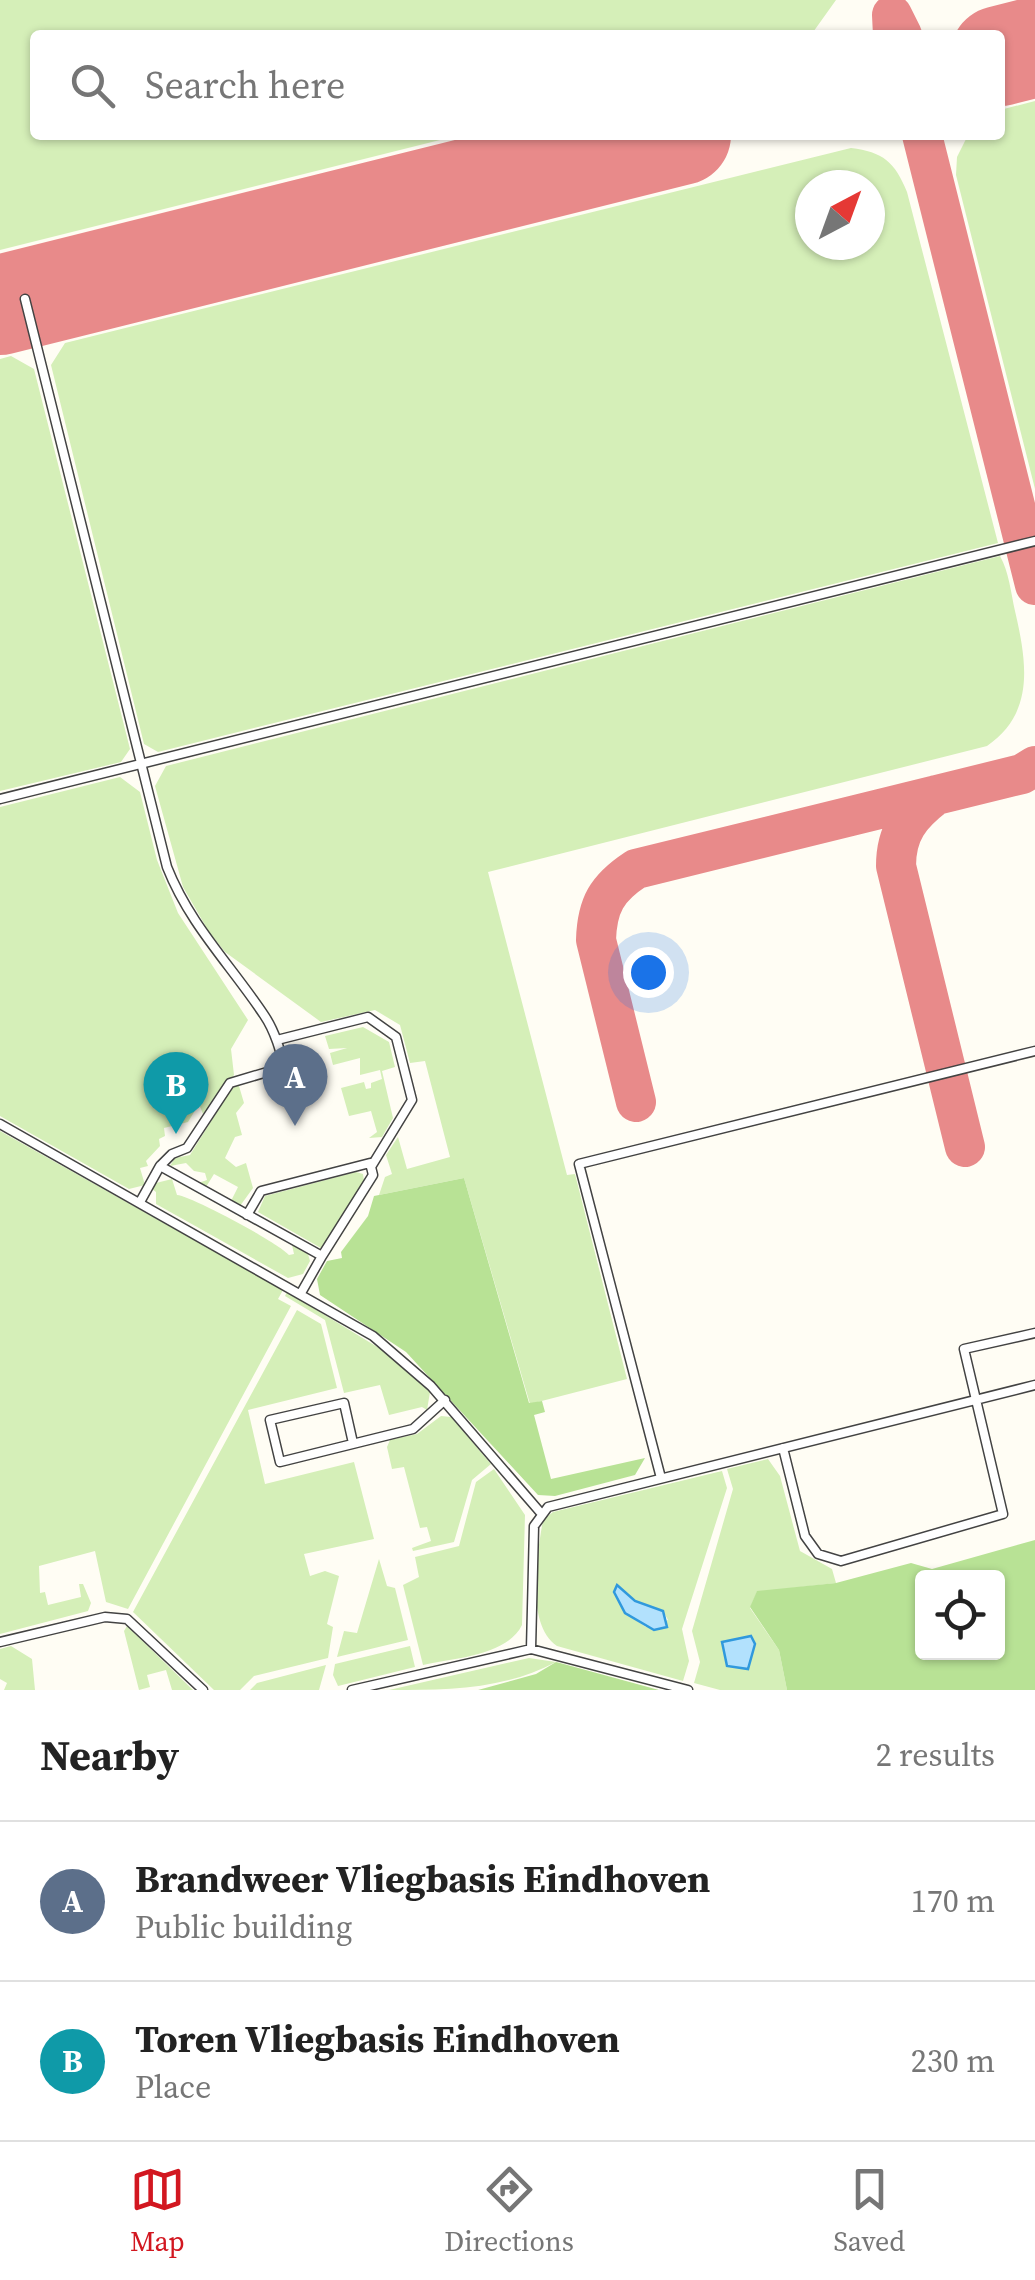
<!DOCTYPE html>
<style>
:root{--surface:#fff;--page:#f2f2f2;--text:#222;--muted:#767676;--line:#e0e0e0;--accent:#d21720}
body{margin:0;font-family:"Source Serif 4",serif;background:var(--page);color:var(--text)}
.controls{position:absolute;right:30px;bottom:30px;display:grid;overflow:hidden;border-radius:10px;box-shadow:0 2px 8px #0004}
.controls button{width:90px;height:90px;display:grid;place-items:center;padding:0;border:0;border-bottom:2px solid var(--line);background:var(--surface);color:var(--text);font:50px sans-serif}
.compass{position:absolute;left:795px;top:170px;width:90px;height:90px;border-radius:50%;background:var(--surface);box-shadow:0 2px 8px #0004;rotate:41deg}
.you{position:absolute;left:648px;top:972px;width:35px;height:35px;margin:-25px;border:8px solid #fff;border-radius:50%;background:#1a73e8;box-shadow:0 0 0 15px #1a73e833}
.badge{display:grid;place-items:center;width:65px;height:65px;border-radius:50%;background:var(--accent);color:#fff;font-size:32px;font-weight:700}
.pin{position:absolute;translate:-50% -82px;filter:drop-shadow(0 2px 5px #0008)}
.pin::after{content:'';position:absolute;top:52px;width:35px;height:30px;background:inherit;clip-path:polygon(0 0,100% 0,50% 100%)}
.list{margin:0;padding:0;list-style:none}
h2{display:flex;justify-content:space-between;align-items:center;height:130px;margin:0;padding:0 40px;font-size:42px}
h2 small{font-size:32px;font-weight:400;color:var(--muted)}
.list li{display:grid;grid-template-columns:65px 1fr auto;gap:30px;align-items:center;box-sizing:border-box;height:160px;padding:0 40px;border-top:2px solid var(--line)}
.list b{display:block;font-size:38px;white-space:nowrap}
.list p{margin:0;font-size:32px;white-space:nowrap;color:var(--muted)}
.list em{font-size:32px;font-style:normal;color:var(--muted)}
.icon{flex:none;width:55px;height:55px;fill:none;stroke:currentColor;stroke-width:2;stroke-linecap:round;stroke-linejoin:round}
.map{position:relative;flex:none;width:1035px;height:1690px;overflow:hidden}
.search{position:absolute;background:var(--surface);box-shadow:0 2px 8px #0004;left:30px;right:30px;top:30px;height:110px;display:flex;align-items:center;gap:25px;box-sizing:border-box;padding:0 35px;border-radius:10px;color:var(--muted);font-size:38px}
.sheet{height:450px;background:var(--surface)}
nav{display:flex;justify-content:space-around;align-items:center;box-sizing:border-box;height:140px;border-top:2px solid var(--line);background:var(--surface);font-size:28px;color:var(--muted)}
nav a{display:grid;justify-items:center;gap:5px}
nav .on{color:var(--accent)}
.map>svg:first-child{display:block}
.green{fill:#d5efb8;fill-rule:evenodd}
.forest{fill:#b8e295;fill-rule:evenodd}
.water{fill:#b2e1fd;stroke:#3099dd;stroke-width:2.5}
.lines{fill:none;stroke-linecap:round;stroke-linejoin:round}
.taxiway{stroke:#e88a8a;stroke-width:40}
.runway{stroke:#e88a8a;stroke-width:100}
.lane-casing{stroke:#434343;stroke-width:11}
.lane{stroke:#fff;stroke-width:8}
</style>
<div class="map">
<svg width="1035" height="1690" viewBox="0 0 1035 1690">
<rect width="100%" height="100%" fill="#fffdf4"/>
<!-- green -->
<path class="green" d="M0 0H836L811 35H35V135H460L0 250Z
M1035 101V489L956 175 957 157 968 135H1000V110Z
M851 148C883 152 895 162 907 192L998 543 158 752 144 744 51 365 65 343ZM810 185H870V245H810Z
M11 356 34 369 130 749 121 762 0 791V359Z
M1000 556C1009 572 1011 593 1015 611 1027 663 1035 713 987 746L488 872 567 1175 575 1174 627 1379 530 1404 464 1178 379 1195 385 1177 392 1174 386 1155 398 1137 407 1169 450 1157 425 1061 410 1063 400 1025 375 1010 321 1022 225 952 209 932 183 887 155 786 166 766Z
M120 777 140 792 157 860 178 913 248 1020 231 1049 234 1075 203 1114 199 1104 188 1122 164 1128 165 1136 159 1139 160 1146 146 1161 148 1166 140 1168 145 1185 129 1189 0 1116V807Z
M363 1027 389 1042 395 1067 382 1071 393 1118 382 1137 369 1138 377 1132 371 1111 349 1116 341 1088 364 1082 366 1089 371 1088V1083L382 1079 380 1070 360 1075V1058L333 1065 330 1053 347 1048 329 1049 325 1036Z
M233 1086H239L244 1103 236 1113 242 1135 235 1137 225 1158 236 1167 246 1163 253 1188 240 1206 231 1201 238 1187 214 1174 206 1187 198 1183 207 1180 205 1173 194 1171 186 1163 170 1166 175 1158 190 1155Z
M0 1131 283 1290 278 1299 291 1306 128 1609 106 1602 95 1551 39 1566 40 1593 45 1592 48 1605 81 1597 79 1584H83L91 1603 88 1611 0 1634Z
M356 1172 363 1174 364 1181 321 1248 258 1212 265 1196Z
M172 1179 177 1195C191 1196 279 1243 289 1255L294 1254 292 1245 308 1254 310 1261 303 1274 288 1278 156 1204V1192L152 1189 156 1183Z
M287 1292 379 1348 430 1392 427 1410 422 1407 389 1415 380 1385 344 1393 325 1320 285 1296Z
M297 1310 321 1324 337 1388 248 1410 265 1484 354 1462 374 1539 304 1554 310 1576 325 1571 339 1576 327 1624 333 1627 328 1658 254 1676 240 1690H214L133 1612Z
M441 1416 451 1417 491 1464 472 1480 454 1542 413 1551 412 1548 431 1541 427 1527 420 1528 404 1467 392 1469 387 1447 390 1440 417 1434Z
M768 1459 780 1476 800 1551 832 1569 836 1583 757 1592 750 1608 779 1650 787 1690H720L694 1683 700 1662 692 1631 733 1489 727 1469Z
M494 1469 525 1515 522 1625C507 1656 453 1658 423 1665L403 1585 419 1577 415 1557 459 1546 476 1482Z
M722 1471 727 1488 682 1629 689 1661 683 1681 557 1646C525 1624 537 1555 543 1520L553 1512ZM617 1585 635 1601 663 1611 668 1620 646 1627 625 1613Z
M379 1559 387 1586 395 1588 408 1640 337 1657 344 1631 357 1633Z
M127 1626 193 1690H172L166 1670 147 1675 150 1687 139 1690 124 1631Z
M11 1646 32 1659 35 1690H4L7 1683 0 1679V1649Z
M410 1646 415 1667 338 1686 333 1675 335 1664Z
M529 1658 556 1662C503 1690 448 1690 389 1690Z
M326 1665 319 1690H250L257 1683Z"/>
<!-- forest -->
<path class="forest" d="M464 1178 529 1403 542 1401 545 1412 534 1415 551 1479 645 1458 635 1475 555 1496 538 1495 406 1352 320 1295 317 1279 327 1261 342 1258 341 1252 368 1216 374 1196Z
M1035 1540V1690H787L779 1650 750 1607 757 1591 836 1583 911 1563 932 1569ZM922 1578H998V1652H922Z
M556 1662 560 1663 659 1690H478L536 1674Z"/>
<!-- water -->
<path class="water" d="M617 1585 635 1601 663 1611 667 1627 654 1630 625 1613 614 1592Z
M751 1636 755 1644 748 1669 727 1666 722 1642Z"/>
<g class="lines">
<!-- taxiway -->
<path class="taxiway" d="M893 35 892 15 902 35
M922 135 1035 585
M936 795C910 815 896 832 896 866L965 1147
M636 1102 596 940C597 905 607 888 636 869L1022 774 1035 766"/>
<!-- runway -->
<path class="runway" d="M1000 56 1035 47
M0 305 681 135"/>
<!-- lane casing -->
<g class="lane-casing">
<path id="lane" d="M25 299 167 867C190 925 230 964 264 1015 279 1037 283 1064 290 1088
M0 799 1035 541
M277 1040 368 1017 396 1037 412 1100 371 1167
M0 1124 373 1336 431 1386 540 1512
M160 1166 172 1154 187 1148 230 1083 284 1067
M140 1202 160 1166 322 1256 301 1293
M247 1215 261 1191 370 1163 373 1175 322 1256
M353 1443 344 1403 270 1420 280 1462 413 1429 445 1400
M783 1448 805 1536 818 1554 841 1561 1003 1514 964 1349 1035 1333
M661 1478 579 1164 1035 1051
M0 1642 105 1617 127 1619 203 1690
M531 1649 534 1526 548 1507 1035 1385
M352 1690 531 1649 688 1690"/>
</g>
<!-- lane -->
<use href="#lane" class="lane"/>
</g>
</svg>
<div class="controls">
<button><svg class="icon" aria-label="locate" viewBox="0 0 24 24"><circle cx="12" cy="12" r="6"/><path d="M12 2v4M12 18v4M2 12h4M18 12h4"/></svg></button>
</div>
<svg class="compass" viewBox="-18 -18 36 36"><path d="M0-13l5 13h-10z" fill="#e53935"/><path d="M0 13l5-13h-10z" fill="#767676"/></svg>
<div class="you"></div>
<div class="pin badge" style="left:295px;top:1126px;background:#5c6f8a">A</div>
<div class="pin badge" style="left:176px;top:1134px;background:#0f9aa8">B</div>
<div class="search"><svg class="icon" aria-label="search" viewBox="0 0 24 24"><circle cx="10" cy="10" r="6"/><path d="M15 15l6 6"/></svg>Search here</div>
</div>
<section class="sheet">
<h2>Nearby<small>2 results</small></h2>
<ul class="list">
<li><span class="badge" style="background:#5c6f8a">A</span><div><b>Brandweer Vliegbasis Eindhoven</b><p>Public building</p></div><em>170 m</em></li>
<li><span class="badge" style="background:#0f9aa8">B</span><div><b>Toren Vliegbasis Eindhoven</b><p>Place</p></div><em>230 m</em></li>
</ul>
</section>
<nav>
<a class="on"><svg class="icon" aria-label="map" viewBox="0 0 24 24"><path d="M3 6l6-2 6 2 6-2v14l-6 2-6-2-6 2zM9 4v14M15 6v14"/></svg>Map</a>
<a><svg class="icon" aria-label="directions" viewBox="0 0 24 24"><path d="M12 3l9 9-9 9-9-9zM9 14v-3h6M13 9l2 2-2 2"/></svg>Directions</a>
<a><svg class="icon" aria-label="saved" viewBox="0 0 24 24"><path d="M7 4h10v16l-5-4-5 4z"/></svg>Saved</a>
</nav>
